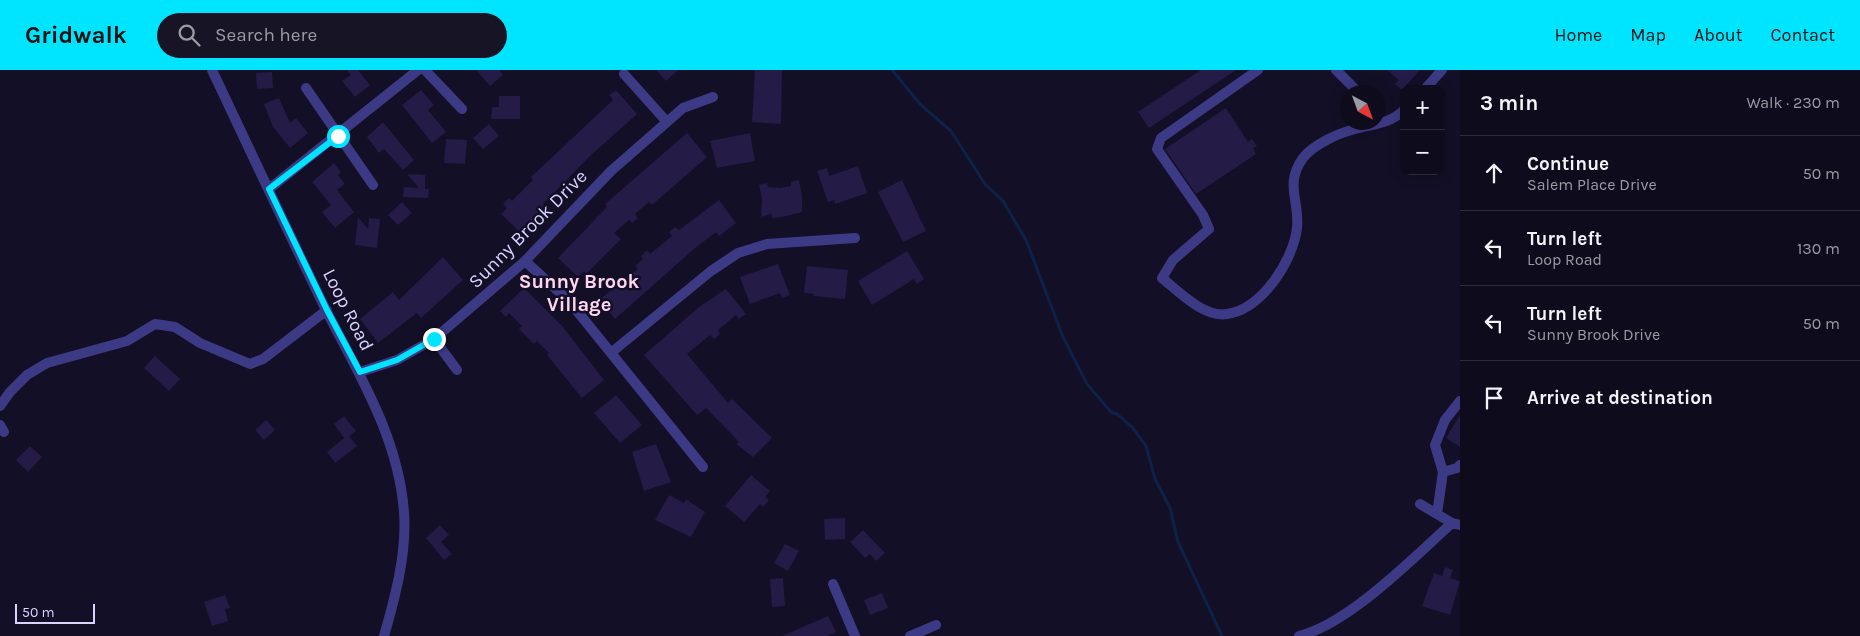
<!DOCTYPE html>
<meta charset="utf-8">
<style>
:root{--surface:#0e0b1c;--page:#171425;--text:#f1f3f6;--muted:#9b9ba3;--line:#2e2b3b;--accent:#00e5ff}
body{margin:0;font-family:Karla,sans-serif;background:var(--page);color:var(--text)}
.controls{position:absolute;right:15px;top:15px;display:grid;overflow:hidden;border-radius:10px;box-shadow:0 2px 12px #0003}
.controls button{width:45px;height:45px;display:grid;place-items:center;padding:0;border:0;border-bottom:1px solid var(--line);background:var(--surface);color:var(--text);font:25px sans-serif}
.compass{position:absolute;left:1340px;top:15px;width:45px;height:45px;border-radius:50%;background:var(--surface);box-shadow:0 2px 12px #0003;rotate:139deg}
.scale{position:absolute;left:15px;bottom:12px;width:80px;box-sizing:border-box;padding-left:5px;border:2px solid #d9d4ff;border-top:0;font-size:14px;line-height:18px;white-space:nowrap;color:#d9d4ff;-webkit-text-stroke:4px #130f26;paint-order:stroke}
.stop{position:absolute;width:15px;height:15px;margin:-11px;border:4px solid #00e5ff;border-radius:50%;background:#fff}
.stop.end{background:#00e5ff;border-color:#fff;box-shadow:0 1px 5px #0008}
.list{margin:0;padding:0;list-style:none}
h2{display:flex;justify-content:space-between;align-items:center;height:65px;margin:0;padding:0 20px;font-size:21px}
h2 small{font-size:16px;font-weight:400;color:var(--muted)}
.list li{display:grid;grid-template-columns:32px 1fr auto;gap:15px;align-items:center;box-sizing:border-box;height:75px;padding:0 20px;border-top:1px solid var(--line)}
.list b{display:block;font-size:19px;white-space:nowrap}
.list p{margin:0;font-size:16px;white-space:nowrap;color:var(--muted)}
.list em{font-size:16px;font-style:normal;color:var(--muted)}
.icon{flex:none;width:28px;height:28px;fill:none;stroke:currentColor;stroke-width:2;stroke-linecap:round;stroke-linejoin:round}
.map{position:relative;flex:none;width:1460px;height:566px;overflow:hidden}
header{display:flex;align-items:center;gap:30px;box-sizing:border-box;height:70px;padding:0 25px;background:var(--accent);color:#111}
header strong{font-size:24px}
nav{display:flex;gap:28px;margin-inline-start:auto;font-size:18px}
.search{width:350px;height:45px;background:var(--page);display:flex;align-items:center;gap:12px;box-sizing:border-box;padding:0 18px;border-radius:28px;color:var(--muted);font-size:19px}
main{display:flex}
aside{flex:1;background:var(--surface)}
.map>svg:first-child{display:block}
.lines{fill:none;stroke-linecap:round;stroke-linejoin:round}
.stream{stroke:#0c2248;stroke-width:3}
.building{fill:#241b47}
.minor{stroke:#3d3a85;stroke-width:10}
.route{stroke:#00e5ff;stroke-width:6}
.labels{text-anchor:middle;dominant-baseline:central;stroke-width:5;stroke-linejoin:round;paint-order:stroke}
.street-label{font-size:19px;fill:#d9d4ff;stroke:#130f26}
.neighbourhood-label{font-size:20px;font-weight:bold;fill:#ffd6f0;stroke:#130f26}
</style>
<header>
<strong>Gridwalk</strong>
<div class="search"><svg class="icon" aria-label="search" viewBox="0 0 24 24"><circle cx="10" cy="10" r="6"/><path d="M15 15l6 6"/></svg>Search here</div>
<nav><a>Home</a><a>Map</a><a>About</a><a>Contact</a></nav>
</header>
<main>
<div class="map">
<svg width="1460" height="566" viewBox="0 0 1460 566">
<rect width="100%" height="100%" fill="#130f26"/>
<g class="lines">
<!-- stream -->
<path class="stream" d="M892 0 921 35 951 61 985 114 1003 131 1026 170 1063 267 1087 314 1112 343 1117 344 1132 357 1146 376 1155 409 1170 438 1178 472 1222 566"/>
</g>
<!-- building -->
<path class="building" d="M347 0H358L370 15 355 27 342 11 351 5Z
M476 0H499L503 5 490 16Z
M656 0H678L666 11Z
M755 0H782L781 54 752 52Z
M1201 0H1236L1149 58 1138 42Z
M1387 0H1420L1402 20 1395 14 1399 10Z
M272 2 273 18 257 19 256 3Z
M421 20 434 35 428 40 446 62 432 73 402 35Z
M616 20 637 44 589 87 543 134 546 136 521 163 501 144 507 138 503 134 509 128 512 131 533 110 531 107 613 30 609 25Z
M499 26H520V49H491L492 37H499Z
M279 28 290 53 296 48 308 63 290 78 273 57 264 34Z
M1226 38 1248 72 1252 69 1257 76 1253 78 1256 84 1196 124 1165 79Z
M383 52 414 90 403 100 384 79 379 83 367 67Z
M489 54 499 66 483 79 473 68Z
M687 63 707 87 652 135 649 132 635 144 638 148 632 153 629 150 614 163 621 169 586 204 584 201 578 207 558 188 607 137 605 134Z
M750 63 755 91 717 98 710 71Z
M446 69 467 70 465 94 444 93Z
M334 93 341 102 338 105 345 114 337 120 354 142 335 158 322 142 331 135 312 112Z
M858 96 867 123 835 134 834 130 828 132 817 101 827 98 829 106Z
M407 104 425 105V119H429L428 128 403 127 404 117 419 118Z
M799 110 802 126V142L782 147 772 148 771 144 761 147 762 129 759 115 767 113 768 117 780 118 791 116V112Z
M902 110 926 161 903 172 878 122Z
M719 130 736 153 719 166 716 162 694 179 615 249 599 230 638 199 635 196 643 189 641 186 647 180 650 184 672 166 669 162 675 157 679 160Z
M402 132 412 143 398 155 388 145Z
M358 147 368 159 369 148 380 149 377 178 355 175Z
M907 181 924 209 917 214 914 209 872 235 858 211Z
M443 187 463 210 421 248 417 243 378 273 360 249 393 222 399 230Z
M778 194 790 225 782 228 780 223 750 234 740 207Z
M807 196 848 200 845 229 813 226 814 224 804 223Z
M524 218 563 257 604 310 582 328 547 285 549 283 537 271 534 274 519 259 522 256 509 243 506 247 500 241Z
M726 219 746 244 739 249 736 245 718 260 720 264 714 269 710 265 687 284 728 333 732 329 772 368 753 387 736 374 739 372 706 338 697 345 644 285 699 237Z
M155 286 180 309 169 321 144 298Z
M616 325 642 355 620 373 594 343Z
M1460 345V377L1446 368Z
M344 346 356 361 349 366 357 376 335 393 327 382 344 368 334 354Z
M266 350 275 360 264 370 255 360Z
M656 374 671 412 644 421 632 382Z
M30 376 42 387 28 402 16 390Z
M751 405 770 421 765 427 769 430 763 437 760 434 744 452 725 436Z
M669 425 684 433 686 429 705 442 691 467 655 450Z
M845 448V469L825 470 824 449Z
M440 455 449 465 441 472 452 484 444 490 426 468Z
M863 460 885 483 876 491 870 484 865 488 850 472Z
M785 474 799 481 788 501 774 493Z
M1445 497 1453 500 1450 508 1460 511 1450 545 1422 536 1434 503 1442 506Z
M783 508 785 536 772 537 770 509Z
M882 523 888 538 870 545 864 530Z
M225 525 230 538 225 539 228 551 212 556 204 532Z
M828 546 836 562 827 566H782Z"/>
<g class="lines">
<!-- minor -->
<path class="minor" d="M212 0C250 80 287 160 326 240 359 305 399 368 404 443 407 483 395 528 384 566
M425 0 462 39
M1258 0 1161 68 1157 79 1203 145 1209 159 1173 190 1162 208C1178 221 1204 248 1227 244 1262 239 1293 191 1297 158 1300 131 1284 114 1303 88 1314 74 1339 63 1355 59 1373 54 1390 54 1404 40
M1336 0 1358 22
M624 4 667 52
M306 18 373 115
M1425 19 1442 0
M269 119 418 0
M525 191 569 231 703 397
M434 269 457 300
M612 282 711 201 738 183 767 174 855 168
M360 302 397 290 434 269 525 191 611 101 683 38 713 27
M0 336 10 322 27 305 47 293 127 271 155 254 175 257 200 273 250 294 263 289 327 240
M0 355 4 362
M1443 402 1457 398 1460 395
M1420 434 1452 453 1460 455
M1437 444 1443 402 1435 375 1445 350 1460 331
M833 514 855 566
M910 566 936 555
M1299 566C1349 554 1413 488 1452 453"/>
</g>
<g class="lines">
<!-- route -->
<path class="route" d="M338 66 269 119 327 240 360 302 397 290 434 269"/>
</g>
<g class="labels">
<!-- street labels -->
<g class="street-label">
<text transform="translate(528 159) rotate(-45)">Sunny Brook Drive</text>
<text transform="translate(348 240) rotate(63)">Loop Road</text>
</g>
<!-- neighbourhood labels -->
<g class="neighbourhood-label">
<text x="579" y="211">Sunny Brook<tspan x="579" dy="23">Village</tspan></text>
</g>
</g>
</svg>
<div class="controls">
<button>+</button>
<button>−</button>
</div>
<svg class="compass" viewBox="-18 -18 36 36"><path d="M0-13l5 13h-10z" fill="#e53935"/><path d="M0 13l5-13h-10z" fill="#9b9ba3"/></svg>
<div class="scale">50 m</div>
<div class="stop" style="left:338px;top:66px"></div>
<div class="stop end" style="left:434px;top:269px"></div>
</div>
<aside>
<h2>3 min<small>Walk · 230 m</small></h2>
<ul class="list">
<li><svg class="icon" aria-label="ahead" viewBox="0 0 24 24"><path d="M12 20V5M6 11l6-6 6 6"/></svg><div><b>Continue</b><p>Salem Place Drive</p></div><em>50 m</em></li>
<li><svg class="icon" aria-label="left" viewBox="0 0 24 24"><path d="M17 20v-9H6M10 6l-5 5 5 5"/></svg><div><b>Turn left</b><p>Loop Road</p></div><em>130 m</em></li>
<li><svg class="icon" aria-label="left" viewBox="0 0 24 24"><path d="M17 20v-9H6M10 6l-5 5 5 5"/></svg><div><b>Turn left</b><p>Sunny Brook Drive</p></div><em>50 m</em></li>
<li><svg class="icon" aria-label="arrive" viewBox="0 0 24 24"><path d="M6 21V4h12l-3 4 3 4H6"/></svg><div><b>Arrive at destination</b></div></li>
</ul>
</aside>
</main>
